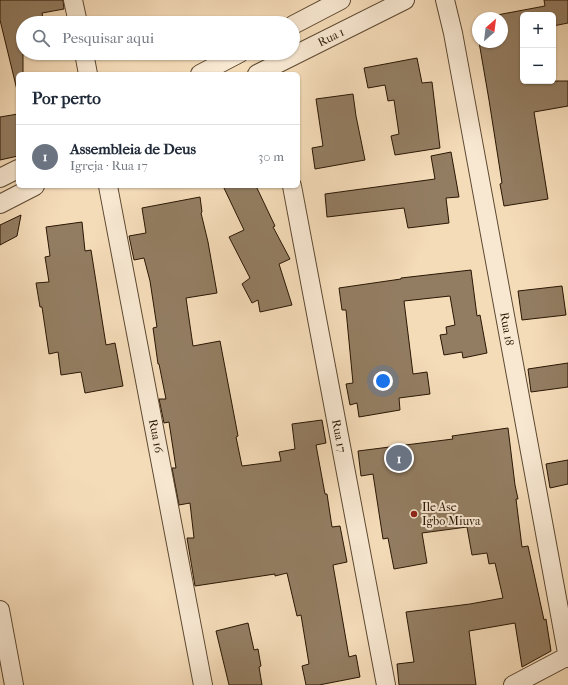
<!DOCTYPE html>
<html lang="pt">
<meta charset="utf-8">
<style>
:root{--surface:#fff;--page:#f2f2f3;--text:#1f2937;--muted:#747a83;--line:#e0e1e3;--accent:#0b8043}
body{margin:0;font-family:"IM FELL French Canon",serif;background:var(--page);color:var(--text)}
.controls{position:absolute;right:12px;top:12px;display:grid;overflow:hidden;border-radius:6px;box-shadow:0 1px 3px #0004}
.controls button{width:36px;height:36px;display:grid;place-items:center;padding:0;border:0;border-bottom:1px solid var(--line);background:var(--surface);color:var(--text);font:20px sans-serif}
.compass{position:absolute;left:472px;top:12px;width:36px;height:36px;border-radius:50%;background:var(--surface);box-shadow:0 1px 3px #0004;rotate:28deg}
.you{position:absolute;left:383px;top:381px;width:14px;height:14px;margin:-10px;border:3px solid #fff;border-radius:50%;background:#1a73e8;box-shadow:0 0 0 6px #1a73e833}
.badge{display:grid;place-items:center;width:26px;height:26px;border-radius:50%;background:var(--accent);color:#fff;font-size:13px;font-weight:700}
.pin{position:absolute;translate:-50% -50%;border:2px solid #fff;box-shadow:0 1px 4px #0006}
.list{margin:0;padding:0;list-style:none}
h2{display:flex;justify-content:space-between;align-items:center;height:52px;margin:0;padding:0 16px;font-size:17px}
h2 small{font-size:13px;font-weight:400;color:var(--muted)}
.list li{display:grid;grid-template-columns:26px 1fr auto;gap:12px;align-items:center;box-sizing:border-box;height:64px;padding:0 16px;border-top:1px solid var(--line)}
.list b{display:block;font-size:15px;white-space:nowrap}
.list p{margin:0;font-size:13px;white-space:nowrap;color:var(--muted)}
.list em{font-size:13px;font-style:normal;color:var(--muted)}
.icon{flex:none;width:22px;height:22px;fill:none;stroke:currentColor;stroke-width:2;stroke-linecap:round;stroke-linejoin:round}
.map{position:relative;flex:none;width:568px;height:685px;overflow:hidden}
.search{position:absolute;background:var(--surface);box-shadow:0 1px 3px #0004;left:16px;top:16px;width:284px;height:44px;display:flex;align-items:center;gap:10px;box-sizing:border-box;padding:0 14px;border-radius:22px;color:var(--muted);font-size:15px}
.panel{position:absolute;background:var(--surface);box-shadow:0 1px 3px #0004;left:16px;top:72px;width:284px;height:116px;border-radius:6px}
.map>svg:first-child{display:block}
.building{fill:#937d62;stroke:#291603}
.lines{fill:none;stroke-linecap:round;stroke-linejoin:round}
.street-casing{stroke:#5c4830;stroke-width:20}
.street{stroke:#f8e8d2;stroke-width:18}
.poi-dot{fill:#8f2418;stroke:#f8e8d2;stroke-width:1.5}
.labels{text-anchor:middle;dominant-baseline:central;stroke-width:4;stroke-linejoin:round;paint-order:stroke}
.street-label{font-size:12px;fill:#291603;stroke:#f8e8d2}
.poi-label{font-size:12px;fill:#291603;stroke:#f8e8d2;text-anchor:start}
</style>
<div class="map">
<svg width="568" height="685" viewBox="0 0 568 685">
<rect width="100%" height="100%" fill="#f5dcb9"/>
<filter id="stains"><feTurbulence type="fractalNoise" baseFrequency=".005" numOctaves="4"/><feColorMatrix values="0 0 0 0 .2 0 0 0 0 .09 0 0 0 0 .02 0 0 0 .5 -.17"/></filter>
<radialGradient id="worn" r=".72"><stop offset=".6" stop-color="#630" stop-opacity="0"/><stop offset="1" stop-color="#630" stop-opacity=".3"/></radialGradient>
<!-- building -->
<path class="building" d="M0 0H63L64 9 42 13 44 23H23V74H18V90H17L0 20Z
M544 0H568V23L553 26V15H523V81H568V106L534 112 548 199 504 206 500 184 502 183 489 100 479 42H502V18H481L545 6Z
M417 58 422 83 432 82 440 148 395 155 391 136 399 134 394 100 388 101 385 85 368 88 364 68Z
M353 94 356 116 365 160 315 169 312 148 323 146 316 99Z
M18 114V156L0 160V117Z
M451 152 459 197 446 198 449 223 408 228 404 208 327 217 325 194 435 179 431 156Z
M223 186H256L275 226 273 227 290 259 279 264 292 305 260 312 258 300 252 303 242 284 250 278 229 237 244 230Z
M200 197 202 212 201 213 208 242 217 293 186 298 193 346 220 341 238 436 236 437 242 466 281 461 279 452 295 449 292 424 322 420 326 443 316 445 325 494H327L332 527 340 526 347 562 333 565 349 657 356 655 360 677 319 685H306L302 666 309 664 301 615 297 616 287 573 275 576V574L195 586 187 538H194L190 503 179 505 172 468H176L169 422 164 423 159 399H166L159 364H158L153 328 157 327 150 281 144 258 134 260 129 236 146 233 142 208Z
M21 215 17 236 0 245V225Z
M82 222 85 251 91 250 106 345 115 343 123 386 85 393 81 372 61 375 58 352 49 354 42 307H40L36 283 49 282 45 257 50 256 46 227Z
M471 270 477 316 480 315 487 353 463 358 462 352 444 355 440 335 447 334 446 327 455 325 450 296 404 301 413 374 427 372 430 394 399 398 400 410 359 417 357 403 350 405 346 384 353 383 346 310H342L339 288 401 279V278Z
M562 286 566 315 522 320 518 291Z
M568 363V387L531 392 528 369Z
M508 428 515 485 518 499H516L522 547 528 546 544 620 546 619 551 651 522 667 515 623 469 631 476 685H399L397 664 414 662 406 612 470 604 503 598 495 563 489 564 487 553 472 555 467 527 422 533 427 563 394 569 388 538 383 539 373 474 361 476 358 451 453 439 452 436Z
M568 460V484L550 488 546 464Z
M248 623 254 650 258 649 261 666 259 667 262 685H229L216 631Z"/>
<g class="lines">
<!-- street casing -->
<g class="street-casing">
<path id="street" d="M73 0 78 23
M445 0 453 33 568 658
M293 25 341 0
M84 53 88 74
M200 74 240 53
M257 74 405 0
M0 178 18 169
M108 186 203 685
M292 186 386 685
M0 204 35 186
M0 610 14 685
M513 685 568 656"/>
</g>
<!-- street -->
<use href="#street" class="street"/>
</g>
<!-- markers -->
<circle class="poi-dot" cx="414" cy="514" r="4"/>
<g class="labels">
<!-- street labels -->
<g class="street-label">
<text transform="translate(331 37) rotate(-26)">Rua 1</text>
<text transform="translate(507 329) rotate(80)">Rua 18</text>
<text transform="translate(156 436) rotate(79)">Rua 16</text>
<text transform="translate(339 436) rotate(79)">Rua 17</text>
</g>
<!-- poi labels -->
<g class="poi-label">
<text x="422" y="507">Ile Ase<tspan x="422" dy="14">Igbo Miuva</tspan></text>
</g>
</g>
<rect width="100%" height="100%" filter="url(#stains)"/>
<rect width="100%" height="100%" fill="url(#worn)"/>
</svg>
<div class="controls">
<button>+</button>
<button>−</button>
</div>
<svg class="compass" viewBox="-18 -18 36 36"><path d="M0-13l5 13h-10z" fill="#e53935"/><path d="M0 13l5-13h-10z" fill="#747a83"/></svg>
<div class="you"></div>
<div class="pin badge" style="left:399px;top:458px;background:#6b7280">1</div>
<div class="search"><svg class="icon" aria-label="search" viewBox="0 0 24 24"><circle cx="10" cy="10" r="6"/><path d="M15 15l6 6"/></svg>Pesquisar aqui</div>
<section class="panel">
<h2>Por perto<small></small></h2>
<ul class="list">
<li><span class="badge" style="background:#6b7280">1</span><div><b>Assembleia de Deus</b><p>Igreja · Rua 17</p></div><em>30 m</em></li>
</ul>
</section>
</div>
